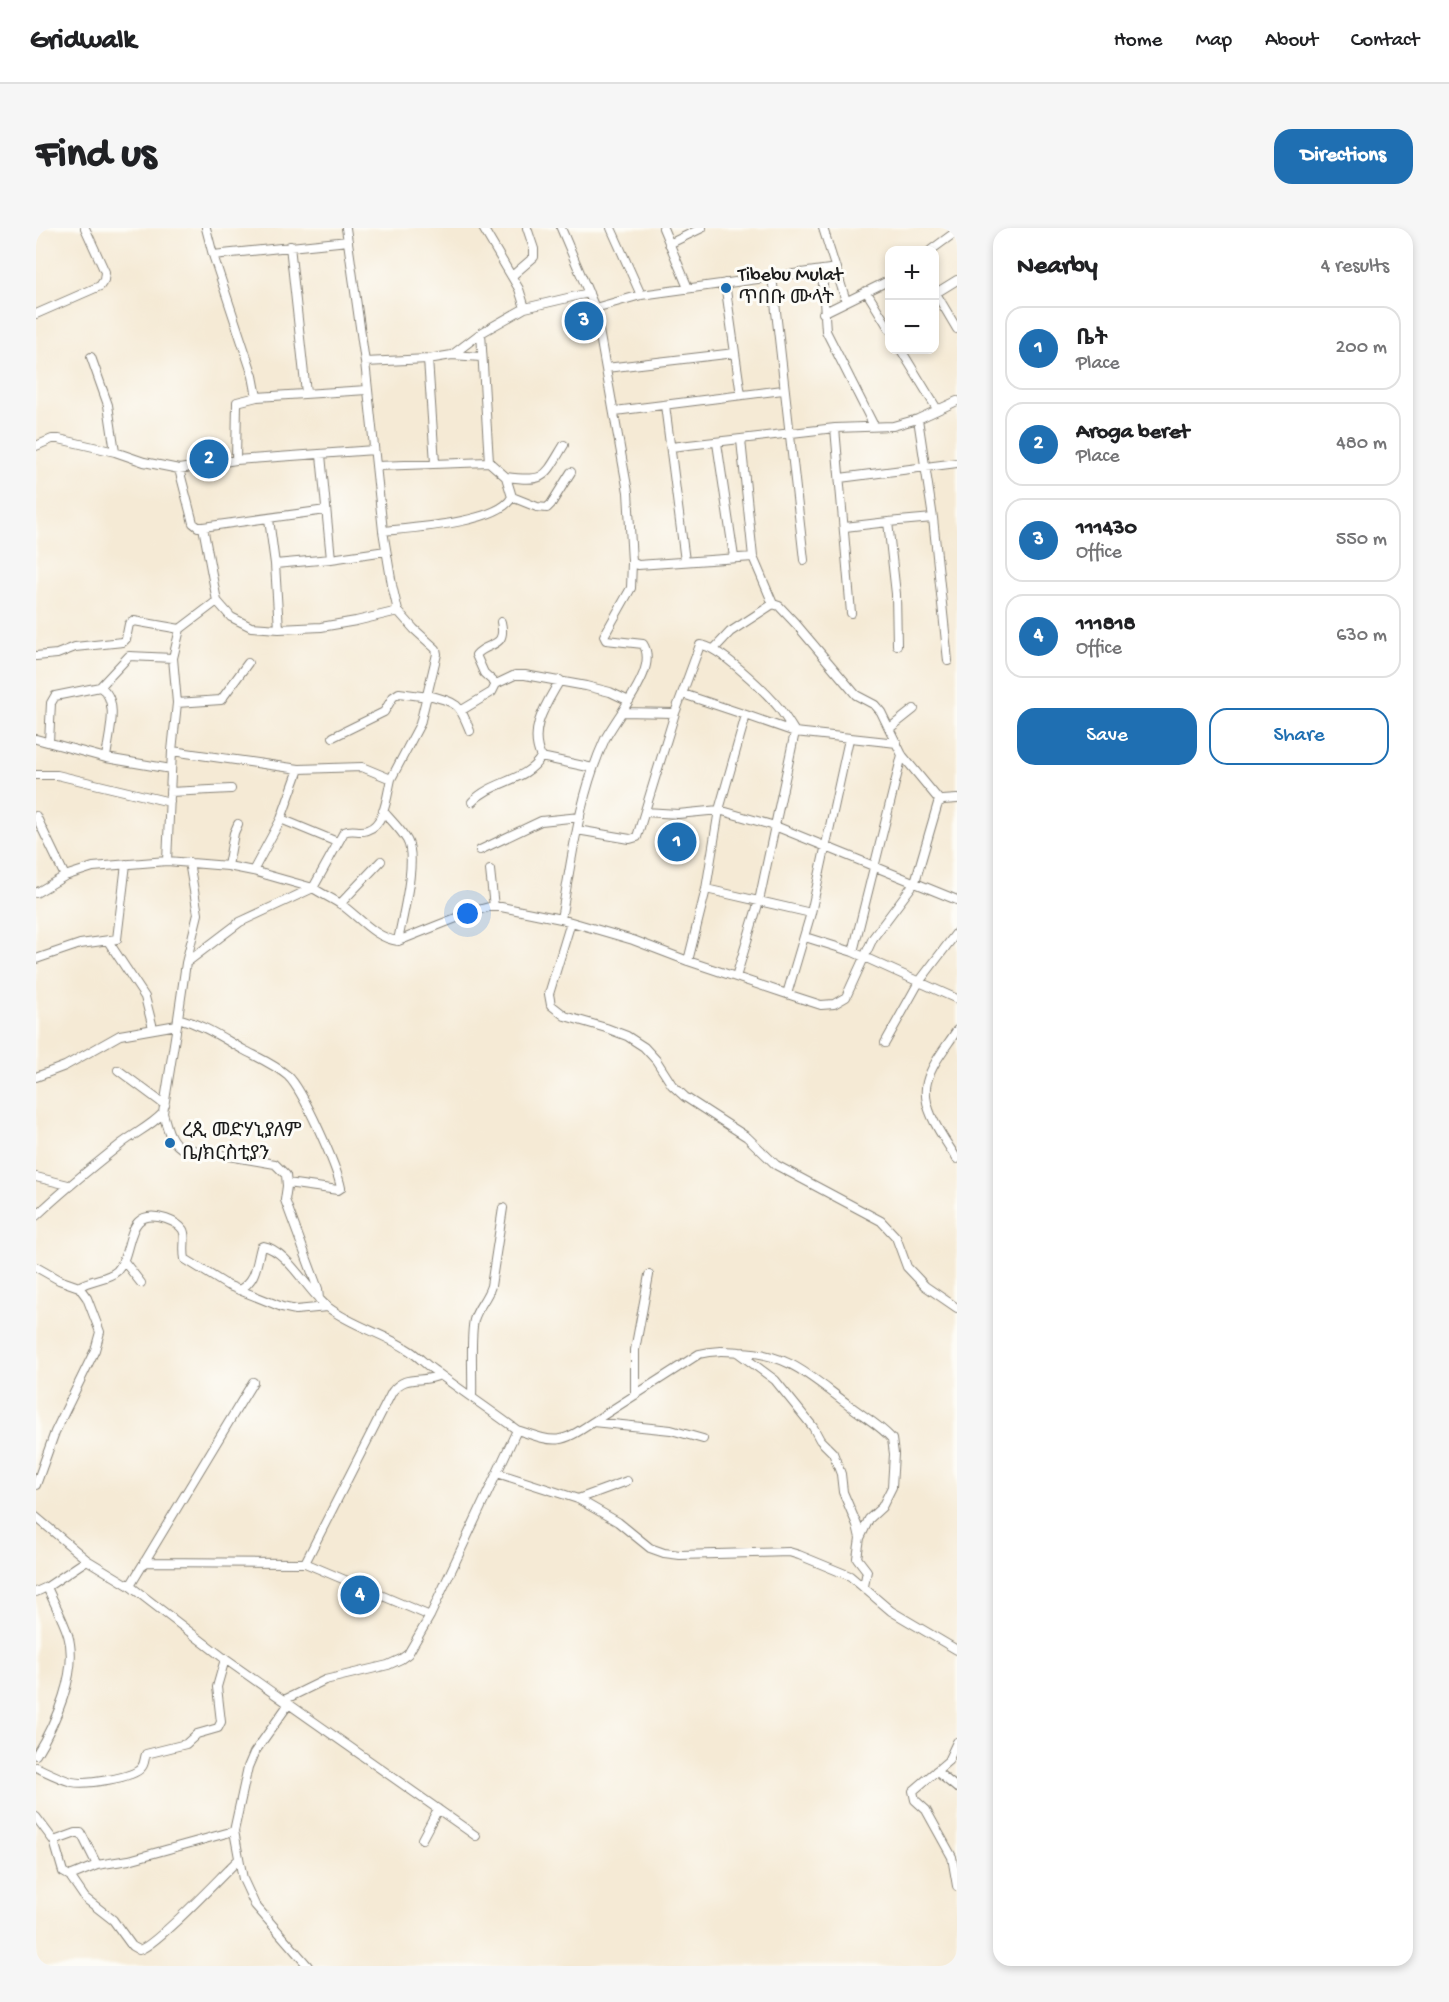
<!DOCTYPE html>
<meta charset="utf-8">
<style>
:root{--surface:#fff;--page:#f6f6f6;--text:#202124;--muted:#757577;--line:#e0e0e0;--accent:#1f6fb2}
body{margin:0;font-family:"Gochi Hand","Noto Sans Ethiopic",sans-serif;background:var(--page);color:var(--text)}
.controls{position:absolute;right:18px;top:18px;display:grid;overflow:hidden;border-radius:12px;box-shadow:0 3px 9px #0003}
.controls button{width:54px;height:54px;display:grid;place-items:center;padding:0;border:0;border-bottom:2px solid var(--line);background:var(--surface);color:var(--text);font:30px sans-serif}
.you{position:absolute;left:432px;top:686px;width:21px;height:21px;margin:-15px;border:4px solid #fff;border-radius:50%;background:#1a73e8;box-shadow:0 0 0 9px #1a73e833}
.badge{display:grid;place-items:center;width:39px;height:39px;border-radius:50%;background:var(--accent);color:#fff;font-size:20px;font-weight:700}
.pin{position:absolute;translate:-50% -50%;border:3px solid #fff;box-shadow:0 2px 6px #0006}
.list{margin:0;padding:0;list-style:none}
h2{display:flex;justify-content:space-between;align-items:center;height:78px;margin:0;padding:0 24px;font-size:26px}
h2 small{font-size:20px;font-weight:400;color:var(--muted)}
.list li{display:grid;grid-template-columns:39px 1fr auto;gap:18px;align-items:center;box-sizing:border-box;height:84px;margin:0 12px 12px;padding:0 12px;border:2px solid var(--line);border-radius:18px}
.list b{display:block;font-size:22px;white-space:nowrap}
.list p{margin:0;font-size:20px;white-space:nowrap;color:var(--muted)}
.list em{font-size:20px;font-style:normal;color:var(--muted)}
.actions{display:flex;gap:12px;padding:18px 24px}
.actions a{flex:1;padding:14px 0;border:2px solid var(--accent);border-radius:18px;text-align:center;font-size:21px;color:var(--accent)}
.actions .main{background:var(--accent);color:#fff}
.map{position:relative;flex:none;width:921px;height:1738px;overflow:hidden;border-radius:18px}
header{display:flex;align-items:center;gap:36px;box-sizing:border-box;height:84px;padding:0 30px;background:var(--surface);border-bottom:2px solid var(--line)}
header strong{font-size:28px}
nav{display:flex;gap:33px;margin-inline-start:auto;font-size:21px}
.intro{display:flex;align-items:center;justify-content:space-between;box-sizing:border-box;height:144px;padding:0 36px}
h1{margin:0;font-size:42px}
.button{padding:15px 27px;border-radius:18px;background:var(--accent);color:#fff;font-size:21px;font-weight:700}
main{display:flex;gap:36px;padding:0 36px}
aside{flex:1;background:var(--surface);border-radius:18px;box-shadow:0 3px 9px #0003}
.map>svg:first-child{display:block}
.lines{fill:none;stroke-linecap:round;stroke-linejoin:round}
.minor-casing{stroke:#888378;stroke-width:10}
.minor{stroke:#fff;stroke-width:8}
.poi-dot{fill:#1f6fb2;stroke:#fdfcf7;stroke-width:2}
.labels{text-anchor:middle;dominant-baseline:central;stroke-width:6;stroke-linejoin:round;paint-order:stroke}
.poi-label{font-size:20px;fill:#1c1c1c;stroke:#fdfcf7;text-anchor:start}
</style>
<header>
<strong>Gridwalk</strong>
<nav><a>Home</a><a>Map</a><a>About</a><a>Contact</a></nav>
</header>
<div class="intro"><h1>Find us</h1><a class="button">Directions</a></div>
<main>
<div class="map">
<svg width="921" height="1738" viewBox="0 0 921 1738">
<rect width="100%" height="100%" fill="#fdfcf7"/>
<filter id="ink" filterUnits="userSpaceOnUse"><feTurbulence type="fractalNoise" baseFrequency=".0167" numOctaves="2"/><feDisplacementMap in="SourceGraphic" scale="12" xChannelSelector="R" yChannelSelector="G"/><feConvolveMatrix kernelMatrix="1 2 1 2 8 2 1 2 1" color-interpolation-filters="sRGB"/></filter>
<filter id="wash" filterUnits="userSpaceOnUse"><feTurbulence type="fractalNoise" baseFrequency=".008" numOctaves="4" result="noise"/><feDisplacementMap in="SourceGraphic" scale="24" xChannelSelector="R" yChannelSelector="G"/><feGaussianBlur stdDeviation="1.35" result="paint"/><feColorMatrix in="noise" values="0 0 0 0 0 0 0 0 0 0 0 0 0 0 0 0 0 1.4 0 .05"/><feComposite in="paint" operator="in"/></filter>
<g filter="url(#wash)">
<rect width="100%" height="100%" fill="#f5ead5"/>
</g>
<g filter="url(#ink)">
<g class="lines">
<!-- minor casing -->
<g class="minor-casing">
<path id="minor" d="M170 0 177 27 217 148 221 169
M447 0 483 61 489 80
M525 0 559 80 592 264 596 334 595 360 568 408 570 412 607 416C620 436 596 467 586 484
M575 0 605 67
M627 0 652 60
M787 0 810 73
M633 16 666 0
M254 18 270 165
M895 22 921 3
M177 27 312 13
M786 42 790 103 838 198
M476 48 498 29V21L491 0
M736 48 768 332
M689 55 705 167
M898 62 921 101
M830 63 854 102
M900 65 921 52
M559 80 605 67 801 40
M787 85 854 52
M0 86 64 58 68 52 69 44 49 0
M445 105 453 234
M865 122 901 181
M416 127 445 105 489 80 553 65
M55 129 72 177 79 224
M392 131 399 235
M329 134 392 131 416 127 445 129
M570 140 699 125
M629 177 649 333
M579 183 747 162
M882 191 897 290 912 433
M799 200 815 385
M705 212 717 329
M681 215 698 329
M0 218 16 211H23L79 224 108 234 143 241 200 232 338 222
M635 219 799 200 857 198 882 191 921 173
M200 232 201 174 221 169 331 162
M341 238 453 234 470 249 476 269C463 295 376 300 347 303
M143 241 157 295 162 299H167L181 373 195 389 215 399 243 401 285 399 320 393 362 383
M470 249C510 254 508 250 528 217
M804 250 921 235
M476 269 501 279 511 280 515 276 535 244
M233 291 239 336 243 401
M852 294 897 290
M167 299 290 282
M809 299 852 294 860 366 861 417
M295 331 350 323
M596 334 602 337 717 329 737 376 743 378 760 396 820 467 839 477 845 484 866 527 904 573
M239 336 295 331 285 227
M678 421 694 404 737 376
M0 428 21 426 39 419 87 414 90 411 93 396 98 393 144 401
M460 456 448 445 440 427C452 413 471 421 465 394
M64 459C85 472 72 509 70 530
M647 466 710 487
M392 467C422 475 423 475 434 503
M141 475 185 472 212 435
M426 482 456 464 460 456 479 447H489L550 458 574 464 593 473
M854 500 878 481
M297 509 348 484 357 469 363 465 392 469
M0 511 70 530 135 541
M13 514 15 475 19 468 64 459 93 428 137 430
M136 523 263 541 326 539 355 551 384 496 401 426 400 421 378 401 362 383 356 357 347 303 329 134 310 0
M505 529C492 501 510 477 524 452
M0 547H21L134 574
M134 564 195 561
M436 574C457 552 490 554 505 529L557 540
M609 584 642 586 683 582 739 598 921 672
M0 588 29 648
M245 591 301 614
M541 602 594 611 601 609 639 485 664 417C682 417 731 465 743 480 749 488 754 496 759 504L723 673 700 749
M444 622 505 593 544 589
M131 633 136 523 141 475 137 430 144 401 181 373
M153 634 162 686 150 735 204 694 277 660C286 666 297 671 306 677 324 690 339 710 362 713 366 690 382 631 371 612 365 602 355 592 347 583
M192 638 198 605 202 596
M454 642 458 679
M217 643 245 591 263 541
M670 661 775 685
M0 665 29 648 57 639 131 633 192 638 217 643 277 660 308 604C317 600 323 605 331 602 349 597 351 567 355 551
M304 676 345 633
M525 691C536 631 543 567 569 511 574 502 580 493 586 484L639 485
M535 694 513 766 515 777 529 788 570 800 591 808 608 819 620 832 636 857 649 869 711 909 740 937 845 993 860 1009 871 1039 889 1058 921 1080
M769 709 817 724 921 771
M72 713 109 769 117 800
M362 713 438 683 453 679H465L525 691 597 712 652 733 751 766 775 685 813 511
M817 724 866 527
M0 731 44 716 81 711 90 636
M652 733 670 661 683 582 710 487 759 504 861 515
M751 766 785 777 798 776 810 769 837 710 879 654 902 575 907 572 921 571
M142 790C170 798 183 808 208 822 223 830 239 837 252 848 267 862 301 939 305 960L302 962 251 955
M921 802C911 818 896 835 891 854 884 880 908 910 921 931
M849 815 883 754 921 704
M82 842 129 877
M0 849 29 838 84 807 141 797 150 735
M127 885C131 899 133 912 145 920L239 936 250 947 251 958 249 972 282 1061 283 1071
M0 949 32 957
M0 988C27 962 56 939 85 916 99 905 115 898 127 885L141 797
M87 1032 105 1055
M0 1039 23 1052 43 1059 51 1070 64 1104 59 1122 19 1204 0 1257
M43 1059C54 1051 71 1052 81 1043 99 1024 87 977 130 991 158 1001 145 1010 149 1031L191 1057 246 1079 260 1082 291 1079
M701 1124 739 1152 777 1199 784 1212 797 1225 805 1246 807 1264 821 1297 824 1310 821 1330 831 1343 828 1358
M599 1167V1122L613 1047
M436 1168C437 1149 434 1109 438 1092 441 1080 451 1071 455 1058L467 980
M557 1194 663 1126C678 1122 689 1123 704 1124 753 1125 776 1150 813 1177 827 1188 845 1198 856 1211L858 1226 856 1259 846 1279 833 1291 824 1310
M481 1202C520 1215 523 1217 557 1194L635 1202 667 1211
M461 1245 542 1271 582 1294 614 1320 628 1325 644 1327 753 1324 763 1327 814 1348 855 1383 921 1422
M542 1271 591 1253
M0 1289 51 1332 94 1358 189 1431 440 1608
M108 1334 269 1335 394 1388 481 1202C454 1182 426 1163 399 1143 390 1137 383 1129 374 1123 348 1105 318 1099 293 1080 272 1065 252 1022 227 1018L225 1019C220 1037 221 1052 203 1062
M269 1335 356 1164C370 1145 386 1156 404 1147
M94 1358 217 1154
M0 1364 11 1359
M248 1472 289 1452 352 1437 365 1431 372 1426 394 1388
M252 1477 218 1525 212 1539 198 1603 207 1651 219 1677 272 1738
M921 1514 912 1533 877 1563 879 1572 890 1582 916 1629 921 1658
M0 1527C19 1496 43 1443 32 1407 27 1391 18 1375 11 1359L51 1332
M0 1539C11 1544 24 1551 36 1554 49 1557 97 1550 105 1540 109 1536 108 1531 110 1526L150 1516 161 1506 182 1500 185 1494 181 1459 189 1431
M900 1543 921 1560
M0 1589 18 1613 27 1644 34 1648 61 1637 93 1632 198 1603
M386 1611 402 1581
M18 1613 40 1605H45L61 1637
M34 1648 49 1670 77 1692 96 1718 103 1722C120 1718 185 1648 202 1632"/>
</g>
<!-- minor -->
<use href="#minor" class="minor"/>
</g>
</g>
<!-- markers -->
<g class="poi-dot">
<circle cx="690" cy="60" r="6"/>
<circle cx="134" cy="915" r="6"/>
</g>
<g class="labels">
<!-- poi labels -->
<g class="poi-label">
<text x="702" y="48">Tibebu Mulat<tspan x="702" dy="23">ጥበቡ ሙላት</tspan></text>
<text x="146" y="904">ረጲ መድሃኒያለም<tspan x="146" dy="23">ቤ/ክርስቲያን</tspan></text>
</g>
</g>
</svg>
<div class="controls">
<button>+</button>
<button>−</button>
</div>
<div class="you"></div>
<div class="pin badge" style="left:641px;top:614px">1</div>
<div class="pin badge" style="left:173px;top:231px">2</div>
<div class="pin badge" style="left:548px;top:93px">3</div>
<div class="pin badge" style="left:324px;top:1367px">4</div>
</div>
<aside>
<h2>Nearby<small>4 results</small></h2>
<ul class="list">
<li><span class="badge">1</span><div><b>ቤት</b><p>Place</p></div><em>200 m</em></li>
<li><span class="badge">2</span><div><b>Aroga beret</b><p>Place</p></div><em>480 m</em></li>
<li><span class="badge">3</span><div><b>111430</b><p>Office</p></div><em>550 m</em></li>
<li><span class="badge">4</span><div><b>111818</b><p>Office</p></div><em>630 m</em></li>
</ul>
<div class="actions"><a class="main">Save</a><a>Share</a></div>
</aside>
</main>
